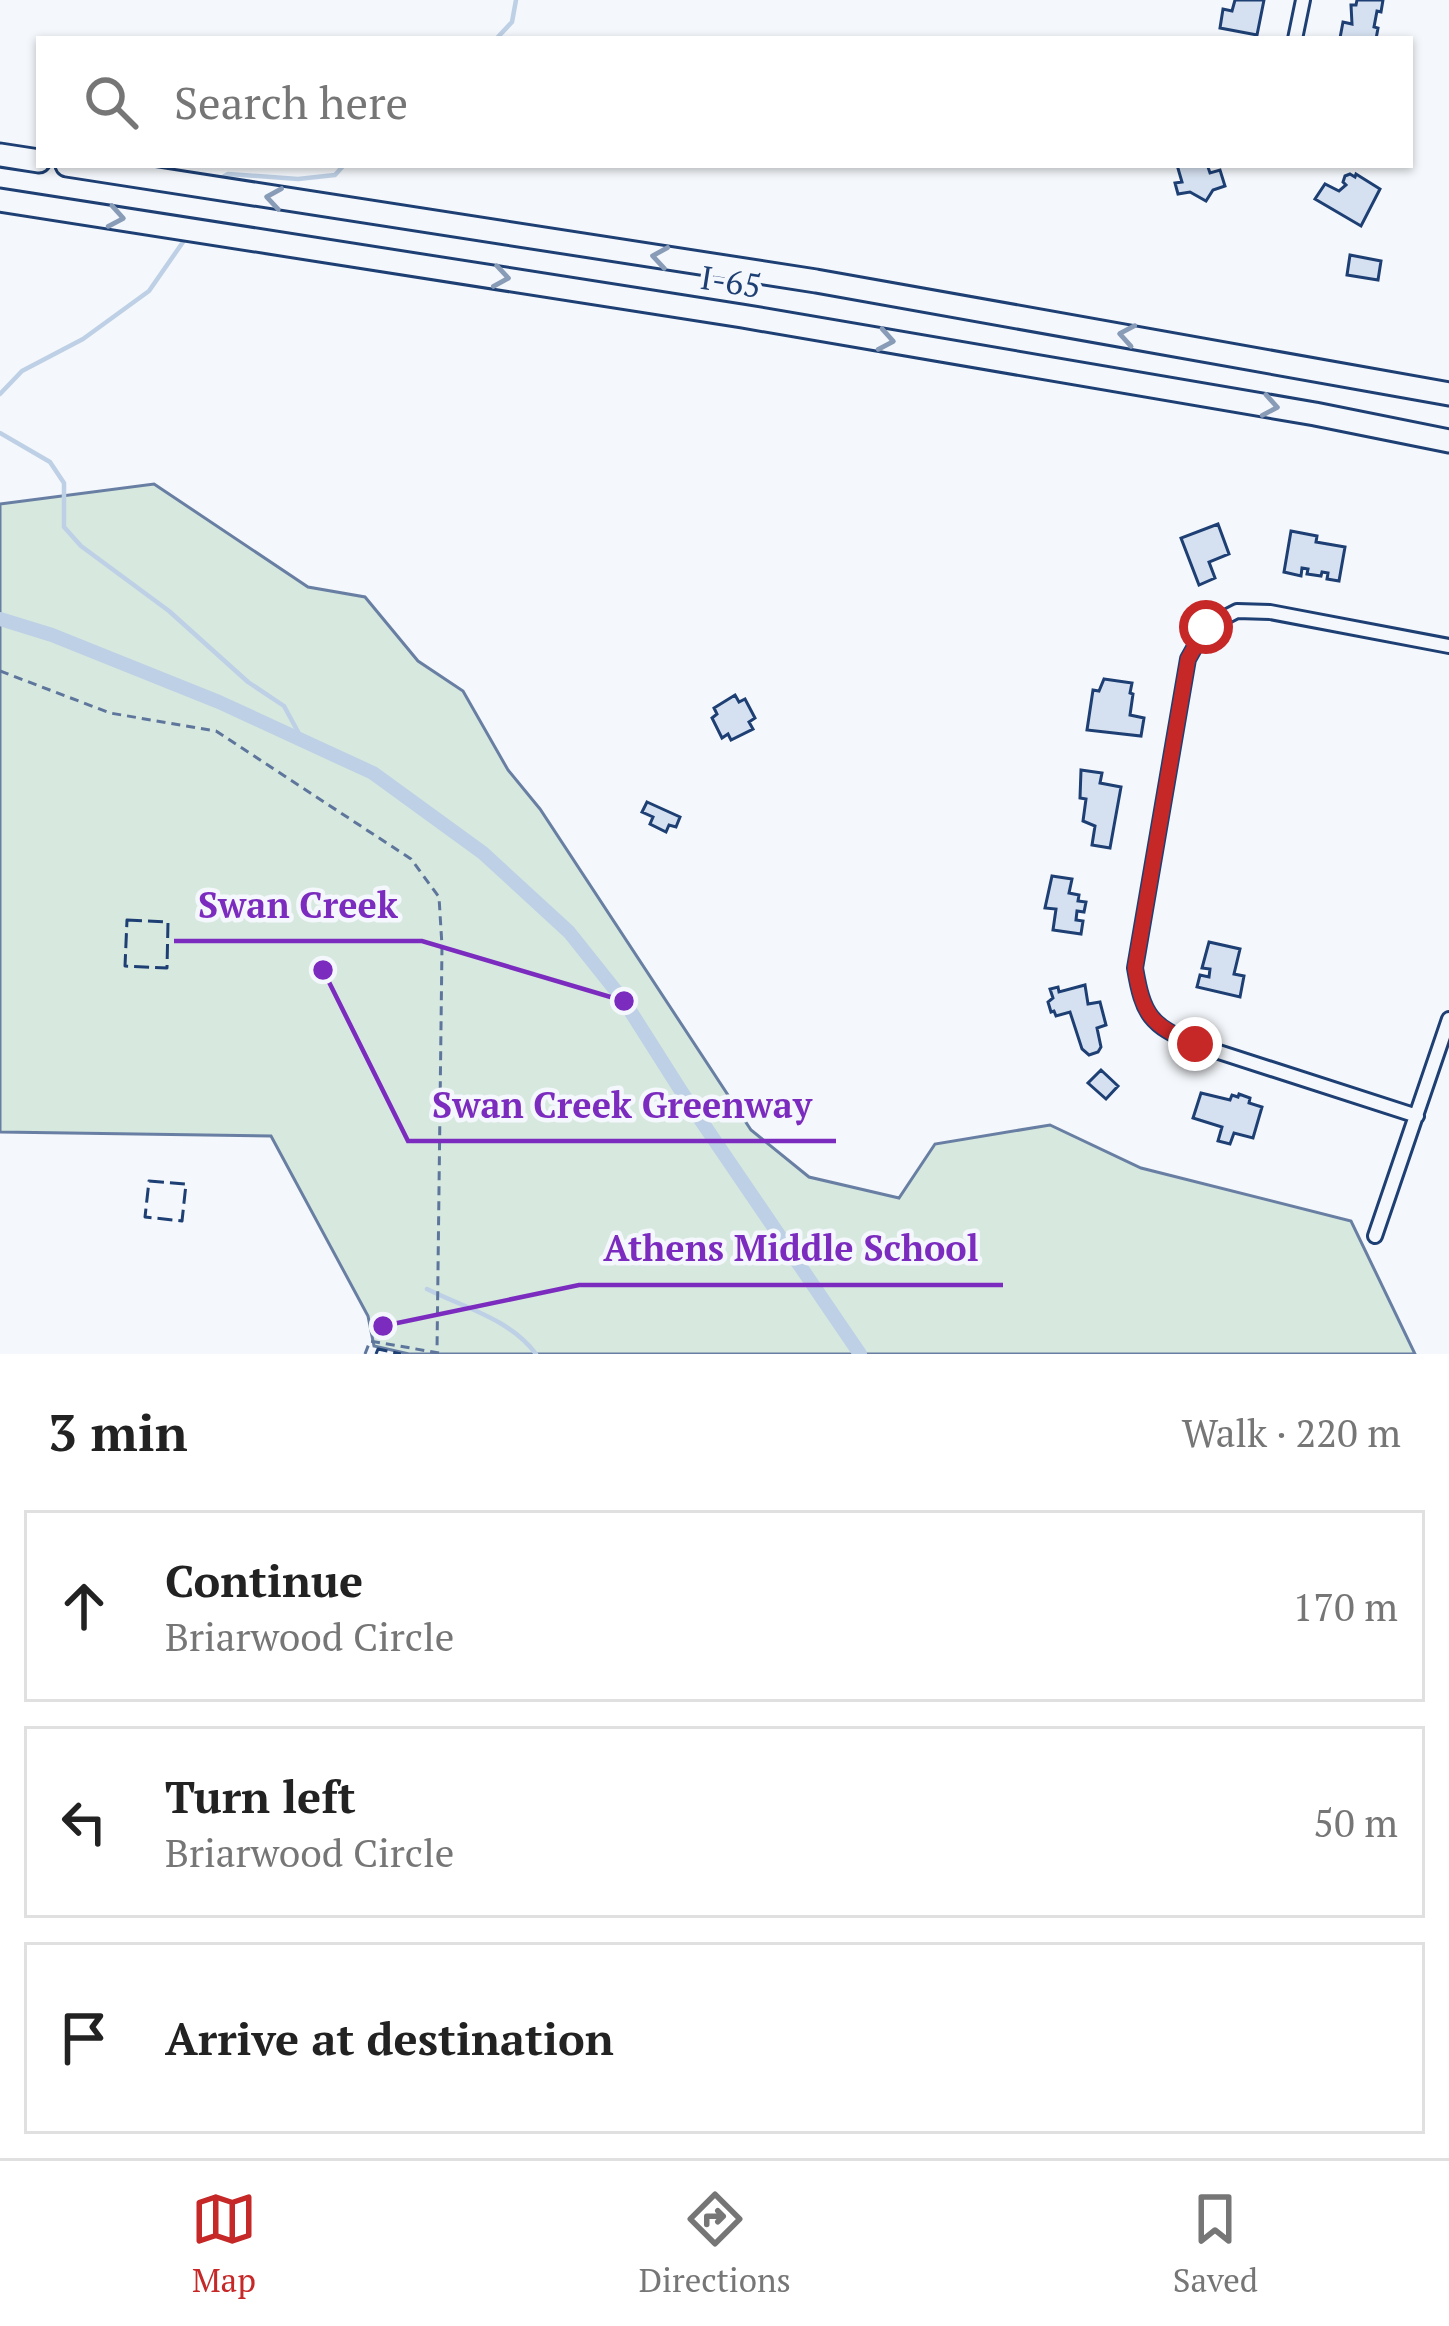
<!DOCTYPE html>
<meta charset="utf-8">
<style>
:root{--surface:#fff;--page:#f2f2f2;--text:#222;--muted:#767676;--line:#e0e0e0;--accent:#c62828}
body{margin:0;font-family:"PT Serif",serif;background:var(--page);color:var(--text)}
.stop{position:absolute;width:36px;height:36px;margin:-27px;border:9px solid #c62828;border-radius:50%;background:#fff}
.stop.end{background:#c62828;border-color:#fff;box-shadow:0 3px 12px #0008}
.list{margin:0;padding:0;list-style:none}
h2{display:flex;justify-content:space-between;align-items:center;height:156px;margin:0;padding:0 48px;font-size:51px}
h2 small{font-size:39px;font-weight:400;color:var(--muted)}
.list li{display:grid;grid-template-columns:78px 1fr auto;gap:36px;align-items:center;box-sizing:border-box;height:192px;margin:0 24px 24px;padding:0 24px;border:3px solid var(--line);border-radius:0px}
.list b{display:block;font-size:45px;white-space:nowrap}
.list p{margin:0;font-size:39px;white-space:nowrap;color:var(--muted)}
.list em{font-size:39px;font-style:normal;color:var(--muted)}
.icon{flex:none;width:66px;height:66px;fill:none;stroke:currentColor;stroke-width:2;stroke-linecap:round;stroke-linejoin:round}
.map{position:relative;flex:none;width:1449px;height:1354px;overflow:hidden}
.search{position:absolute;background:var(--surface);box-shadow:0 3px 9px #0004;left:36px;right:36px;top:36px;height:132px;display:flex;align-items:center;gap:30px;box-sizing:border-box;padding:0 42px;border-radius:0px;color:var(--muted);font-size:45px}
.sheet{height:804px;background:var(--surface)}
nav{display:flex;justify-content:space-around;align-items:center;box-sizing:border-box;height:168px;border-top:3px solid var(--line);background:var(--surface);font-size:33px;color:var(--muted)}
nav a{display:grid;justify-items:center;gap:6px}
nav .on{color:var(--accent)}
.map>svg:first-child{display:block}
.green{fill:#d7e8df;stroke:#687fa3;stroke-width:3}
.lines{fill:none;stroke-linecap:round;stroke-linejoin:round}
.stream{stroke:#bed0e5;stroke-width:4.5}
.canal{stroke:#bed0e5;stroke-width:14}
.building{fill:#d5e0f0;stroke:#1d3f73;stroke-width:3}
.street-casing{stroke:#1d3f73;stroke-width:18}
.highway-casing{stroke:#1d3f73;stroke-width:27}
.path{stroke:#5e769c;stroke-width:3;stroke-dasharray:9 6;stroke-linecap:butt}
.street{stroke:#f4f7fb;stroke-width:12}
.highway{stroke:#f4f7fb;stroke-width:21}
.fence{stroke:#1d3f73;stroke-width:3;stroke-dasharray:15 6;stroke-linecap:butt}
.oneway{stroke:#889bb7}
.route{stroke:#c62828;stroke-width:15}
.labels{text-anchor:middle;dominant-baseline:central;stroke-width:9;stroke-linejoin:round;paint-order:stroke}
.street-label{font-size:33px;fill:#1d3f73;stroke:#f4f7fb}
.leader{fill:none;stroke:#7b2cbf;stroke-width:4.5}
.callout-dot{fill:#7b2cbf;stroke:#f4f7fb;stroke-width:4.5}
.callout-label{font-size:36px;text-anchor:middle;font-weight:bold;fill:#7b2cbf;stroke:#f4f7fb;stroke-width:9;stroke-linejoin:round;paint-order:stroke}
</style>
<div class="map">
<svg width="1449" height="1354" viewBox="0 0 1449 1354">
<rect width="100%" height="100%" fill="#f4f7fb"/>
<!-- green -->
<path class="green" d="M154 484 308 587 365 597 418 661 463 691 508 770 540 809 751 1130 809 1177 899 1198 935 1144 1050 1125 1141 1168 1351 1221 1415 1354H409L374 1346 368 1316 271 1136 0 1132V504Z"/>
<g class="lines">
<!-- stream -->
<path class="stream" d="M496 39 512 22 516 0
M218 180 228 174 298 179 335 175 344 165
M0 394 22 371 83 339 149 291 183 242
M0 433 50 462 64 483V527L81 546 169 611 248 682 284 706 303 741
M427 1289C465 1308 510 1319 536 1354"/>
<!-- canal -->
<path class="canal" d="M0 619 52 635 219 702 373 773 483 853 569 932 624 1001 683 1094 860 1354"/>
</g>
<!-- building -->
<path class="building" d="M1235 0H1264L1257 35 1220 28 1223 9 1232 11Z
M1357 0H1383L1381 12 1377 11 1374 27 1378 28 1376 39 1340 38 1343 22 1352 24 1351 5H1356Z
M1177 165H1214L1208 167 1210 173 1220 170 1225 186 1213 190 1206 201 1190 192 1178 194 1175 183 1182 182Z
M1350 174 1355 177 1356 174 1380 189 1361 226 1315 199 1325 184 1339 191 1346 185 1343 182 1345 176Z
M1350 255 1381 261 1378 280 1347 275Z
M1218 524 1229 554 1209 562 1215 578 1199 585 1181 538Z
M1291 531 1317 536 1316 542 1345 547 1339 581 1327 579 1328 573 1322 572 1321 576 1307 574 1308 569 1302 568 1301 576 1284 572Z
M1104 679 1132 683 1130 693 1133 694 1130 715 1144 718 1141 736 1087 730 1093 690 1099 691Z
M735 695 739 702 745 699 755 718 749 722 753 729 731 740 728 734 722 738 712 718 717 714 714 708Z
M1081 770 1102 773 1100 783 1121 787 1110 848 1092 845 1095 826 1083 821 1086 799 1080 798Z
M647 802 680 817 676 827 669 825 666 832 650 824 653 817 642 812Z
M1052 876 1072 879 1069 893 1079 895 1078 901 1086 902 1084 912 1077 911 1076 920 1083 921 1081 934 1053 930 1056 909 1045 908Z
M1209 942 1240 949 1234 974 1244 976 1240 997 1197 987 1200 975 1209 977 1210 969 1202 968Z
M1085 985 1088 1004 1100 1002 1106 1025 1097 1028 1101 1047 1098 1052 1089 1055 1082 1049 1070 1012 1056 1016 1054 1011 1051 1012 1048 1002 1053 998 1050 989 1058 987 1059 992Z
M1101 1070 1118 1086 1106 1099 1088 1083Z
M1201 1093 1230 1100 1232 1095 1238 1097 1239 1094 1250 1098 1249 1103 1262 1107 1253 1138 1234 1133 1230 1144 1218 1141 1222 1127 1193 1118Z"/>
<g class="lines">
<!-- street casing -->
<g class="street-casing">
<path id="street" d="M1295 39 1303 0
M1417 1116 1194 1044C1150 1025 1143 1015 1135 968L1188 659 1206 627 1237 611 1270 612 1449 646
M1375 1236 1449 1019"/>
</g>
<!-- highway casing -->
<g class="highway-casing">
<path id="highway" d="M0 155 39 161
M67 165 816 281 1449 394
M0 200 742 316 1315 414 1449 441"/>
</g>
<!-- path -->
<path class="path" d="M0 671 110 713 216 731 411 859 439 897 442 946 437 1351
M365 1354 370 1341 445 1354"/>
<!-- street -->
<use href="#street" class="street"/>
<!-- highway -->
<use href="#highway" class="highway"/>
<!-- fence -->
<path class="fence" d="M127 920 168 922 167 968 125 966Z
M149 1181 186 1184 182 1221 145 1217Z
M376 1354 378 1349 401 1354"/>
</g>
<!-- one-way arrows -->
<defs><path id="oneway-chevron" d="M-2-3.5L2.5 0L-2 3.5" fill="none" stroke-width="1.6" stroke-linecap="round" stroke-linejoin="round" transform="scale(3)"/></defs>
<g class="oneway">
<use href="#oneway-chevron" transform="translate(274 198) rotate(-171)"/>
<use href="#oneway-chevron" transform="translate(116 217) rotate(10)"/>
<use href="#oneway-chevron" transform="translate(660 257) rotate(-171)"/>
<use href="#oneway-chevron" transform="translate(501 277) rotate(9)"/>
<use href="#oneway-chevron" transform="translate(1127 335) rotate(-170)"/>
<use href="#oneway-chevron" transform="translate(886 340) rotate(10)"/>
<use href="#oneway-chevron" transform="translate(1270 406) rotate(10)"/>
</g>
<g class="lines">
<!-- route -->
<path class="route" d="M1195 1044C1150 1025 1143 1015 1135 968L1188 659 1206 627"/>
</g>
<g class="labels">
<!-- street labels -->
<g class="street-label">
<text transform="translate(731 281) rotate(9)">I-65</text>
</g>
</g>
<!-- callouts -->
<path class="leader" d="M624 1001L422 941H174M323 970L408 1141H836M383 1326L579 1285H1003"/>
<g class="callout-dot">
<circle cx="624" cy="1001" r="12"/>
<circle cx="323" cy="970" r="12"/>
<circle cx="383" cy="1326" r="12"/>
</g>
<g class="callout-label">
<text x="298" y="918">Swan Creek</text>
<text x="622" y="1118">Swan Creek Greenway</text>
<text x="791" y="1261">Athens Middle School</text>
</g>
</svg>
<div class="stop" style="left:1206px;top:627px"></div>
<div class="stop end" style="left:1195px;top:1044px"></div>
<div class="search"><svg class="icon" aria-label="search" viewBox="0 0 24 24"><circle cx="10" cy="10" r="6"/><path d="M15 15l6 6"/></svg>Search here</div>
</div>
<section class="sheet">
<h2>3 min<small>Walk · 220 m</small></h2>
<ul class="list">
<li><svg class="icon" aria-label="ahead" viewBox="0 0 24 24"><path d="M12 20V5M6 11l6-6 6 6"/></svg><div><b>Continue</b><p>Briarwood Circle</p></div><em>170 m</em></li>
<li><svg class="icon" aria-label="left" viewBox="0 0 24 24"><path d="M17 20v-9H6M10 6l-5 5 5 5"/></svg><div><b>Turn left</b><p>Briarwood Circle</p></div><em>50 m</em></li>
<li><svg class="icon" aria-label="arrive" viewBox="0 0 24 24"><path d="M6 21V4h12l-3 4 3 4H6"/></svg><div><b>Arrive at destination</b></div></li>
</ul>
</section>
<nav>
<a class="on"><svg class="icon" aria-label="map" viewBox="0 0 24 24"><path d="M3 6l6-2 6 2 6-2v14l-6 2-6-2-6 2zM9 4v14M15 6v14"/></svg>Map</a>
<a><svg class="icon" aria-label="directions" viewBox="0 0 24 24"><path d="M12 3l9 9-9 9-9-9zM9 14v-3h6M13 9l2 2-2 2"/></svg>Directions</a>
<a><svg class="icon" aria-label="saved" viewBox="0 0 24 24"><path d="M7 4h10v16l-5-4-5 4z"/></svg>Saved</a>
</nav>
